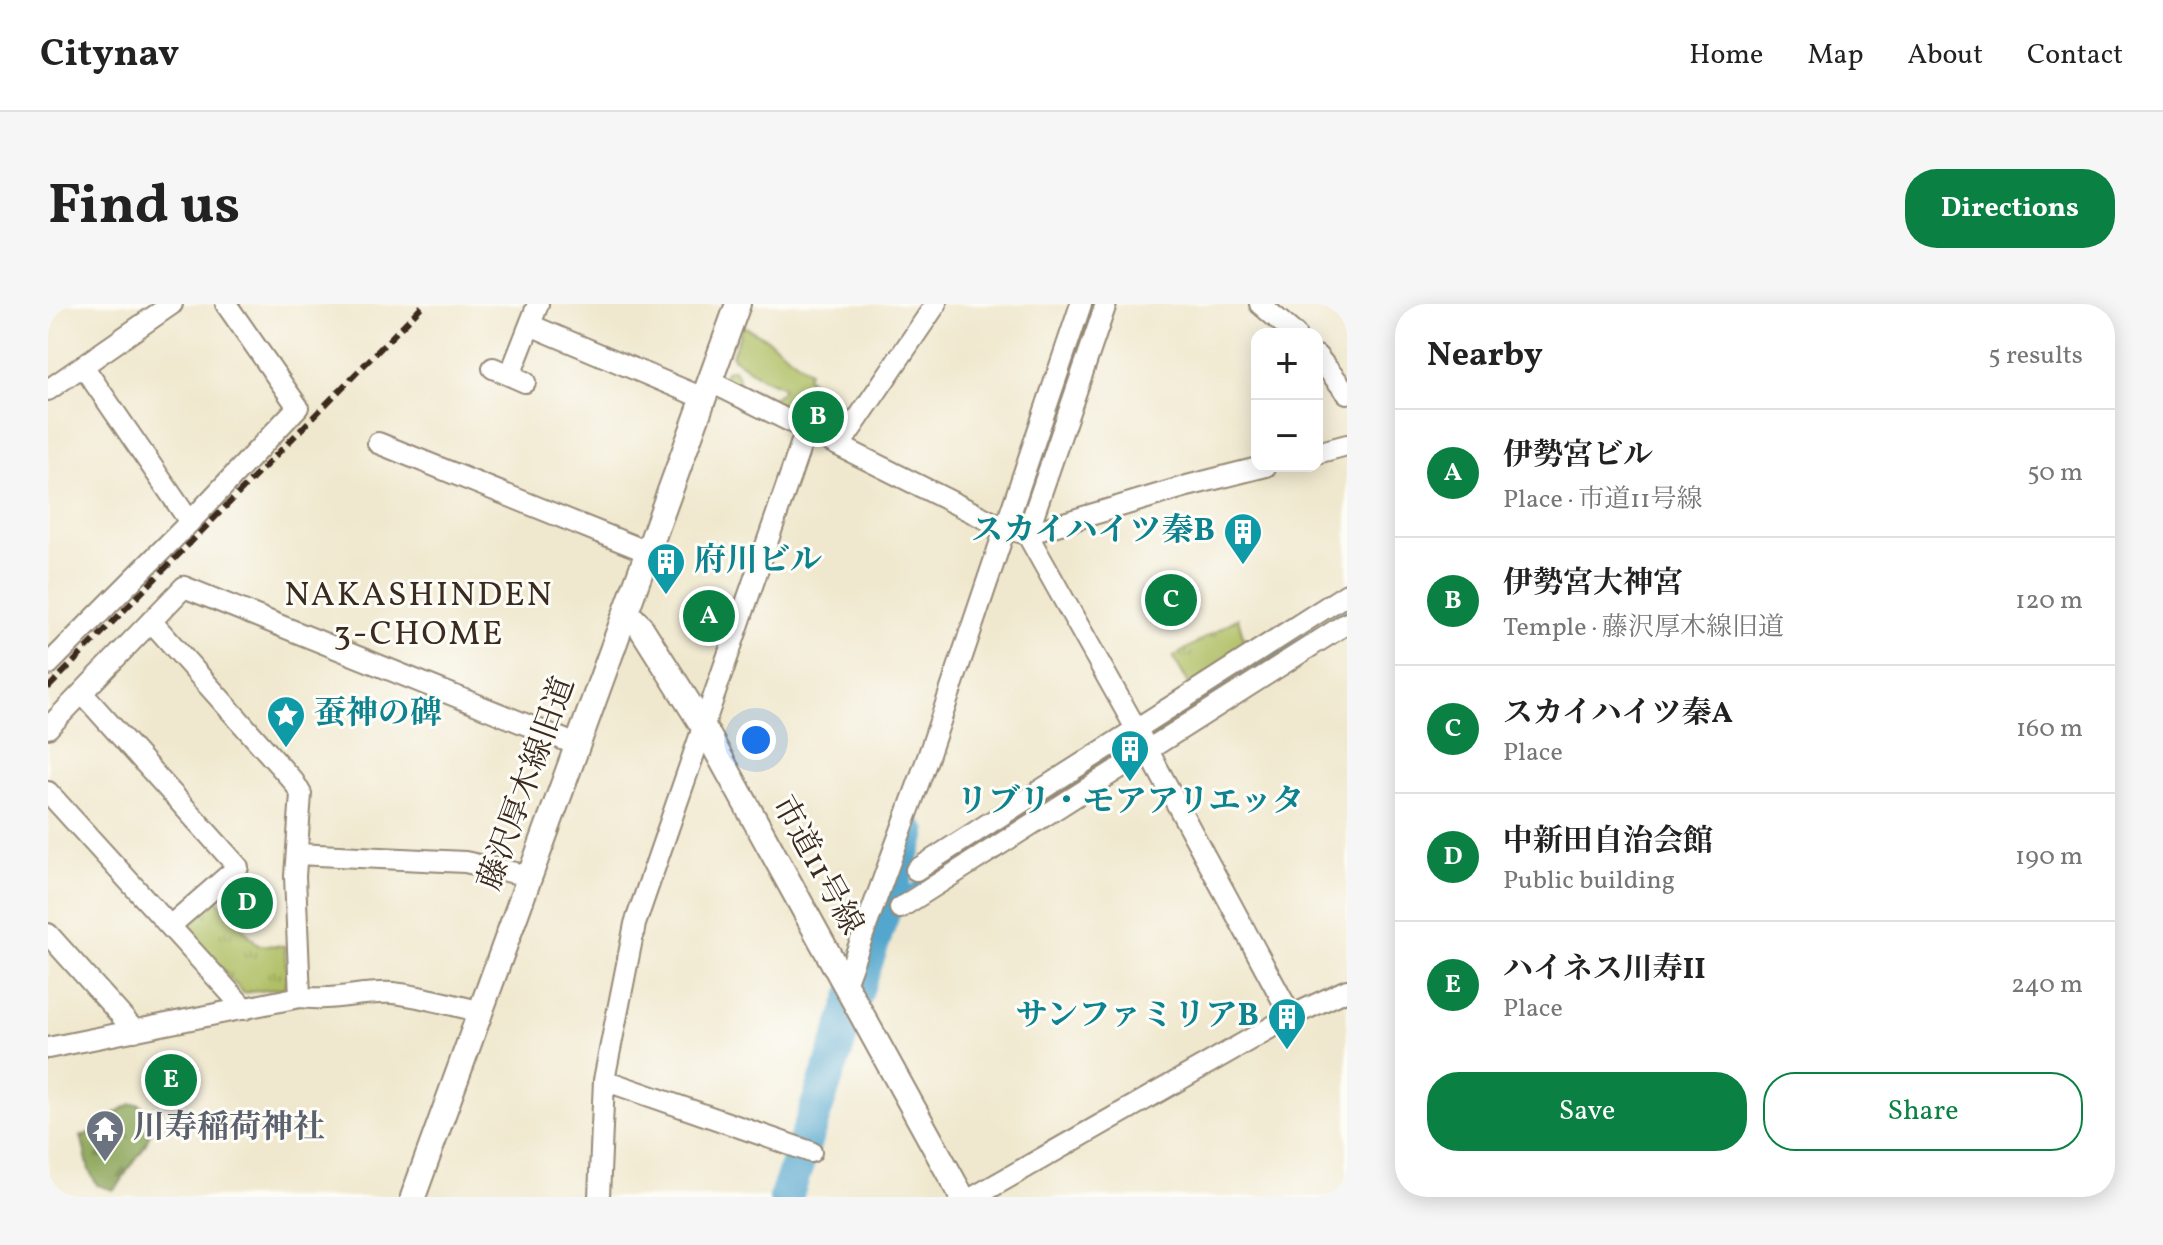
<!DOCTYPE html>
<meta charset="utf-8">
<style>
:root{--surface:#fff;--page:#f6f6f6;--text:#222;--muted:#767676;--line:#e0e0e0;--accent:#0b8043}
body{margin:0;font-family:Vollkorn,"Noto Serif JP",serif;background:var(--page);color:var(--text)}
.controls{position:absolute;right:24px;top:24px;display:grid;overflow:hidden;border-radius:16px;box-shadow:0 4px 20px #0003}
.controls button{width:72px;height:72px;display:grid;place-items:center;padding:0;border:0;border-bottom:2px solid var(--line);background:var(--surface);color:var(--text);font:40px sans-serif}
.you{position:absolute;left:708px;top:436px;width:28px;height:28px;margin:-20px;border:6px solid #fff;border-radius:50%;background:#1a73e8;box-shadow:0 0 0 12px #1a73e833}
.badge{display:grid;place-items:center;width:52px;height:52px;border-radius:50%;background:var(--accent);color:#fff;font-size:26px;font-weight:700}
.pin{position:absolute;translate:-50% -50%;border:4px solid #fff;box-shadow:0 2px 8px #0006}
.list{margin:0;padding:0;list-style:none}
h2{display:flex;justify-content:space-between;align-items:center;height:104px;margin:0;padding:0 32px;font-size:34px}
h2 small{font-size:26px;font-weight:400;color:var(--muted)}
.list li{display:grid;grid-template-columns:52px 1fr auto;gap:24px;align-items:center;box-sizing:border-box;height:128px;padding:0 32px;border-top:2px solid var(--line)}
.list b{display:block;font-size:30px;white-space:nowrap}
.list p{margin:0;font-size:26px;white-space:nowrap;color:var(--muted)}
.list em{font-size:26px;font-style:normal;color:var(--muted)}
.actions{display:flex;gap:16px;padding:24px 32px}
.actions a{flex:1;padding:18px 0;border:2px solid var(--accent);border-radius:32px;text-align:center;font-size:28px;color:var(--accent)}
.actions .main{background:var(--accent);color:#fff}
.map{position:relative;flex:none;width:1299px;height:893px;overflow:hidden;border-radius:32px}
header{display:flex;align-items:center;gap:48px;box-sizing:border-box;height:112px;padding:0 40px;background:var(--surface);border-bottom:2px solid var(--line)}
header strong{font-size:38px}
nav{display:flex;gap:44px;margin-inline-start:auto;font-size:28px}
.intro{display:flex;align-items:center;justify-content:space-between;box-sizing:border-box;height:192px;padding:0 48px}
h1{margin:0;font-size:56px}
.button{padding:20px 36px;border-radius:32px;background:var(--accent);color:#fff;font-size:28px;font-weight:700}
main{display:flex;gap:48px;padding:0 48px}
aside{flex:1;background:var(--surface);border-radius:32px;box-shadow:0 4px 20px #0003}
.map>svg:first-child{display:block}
.grass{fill:#adbd60;stroke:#74743f;stroke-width:2}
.forest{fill:url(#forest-firs);stroke:#62673a;stroke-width:2}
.park{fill:url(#park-tufts);stroke:#74743f;stroke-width:2}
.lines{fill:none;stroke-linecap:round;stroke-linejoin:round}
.stream{stroke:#52a6cd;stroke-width:6}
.river{stroke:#52a6cd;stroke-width:34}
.minor-casing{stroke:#968976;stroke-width:24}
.tertiary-casing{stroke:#968976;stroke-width:28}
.minor{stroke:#fff;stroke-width:20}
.tertiary{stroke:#fff;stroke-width:24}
.rail{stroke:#3b2a1e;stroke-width:6;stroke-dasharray:12 6;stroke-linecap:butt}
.labels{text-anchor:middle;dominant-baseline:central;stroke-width:6;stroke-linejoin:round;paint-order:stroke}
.culture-label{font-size:32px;font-weight:bold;fill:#0d838f;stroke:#fdfcf7;text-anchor:end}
.street-label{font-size:32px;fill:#3b2a1e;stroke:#fdfcf7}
.worship-label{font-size:32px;font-weight:bold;fill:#5b616d;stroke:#fdfcf7;text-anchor:start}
.neighbourhood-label{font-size:34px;letter-spacing:2px;fill:#3b2a1e;stroke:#fdfcf7}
</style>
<header>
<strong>Citynav</strong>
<nav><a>Home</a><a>Map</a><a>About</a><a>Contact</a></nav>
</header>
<div class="intro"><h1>Find us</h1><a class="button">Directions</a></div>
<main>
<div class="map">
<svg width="1299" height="893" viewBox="0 0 1299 893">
<defs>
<pattern id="forest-firs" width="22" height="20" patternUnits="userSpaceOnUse" patternTransform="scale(2)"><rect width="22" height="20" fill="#8aa456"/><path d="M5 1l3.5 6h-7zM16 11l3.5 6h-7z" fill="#728647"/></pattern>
<pattern id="park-tufts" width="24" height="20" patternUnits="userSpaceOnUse" patternTransform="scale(2)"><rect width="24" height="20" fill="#adbd60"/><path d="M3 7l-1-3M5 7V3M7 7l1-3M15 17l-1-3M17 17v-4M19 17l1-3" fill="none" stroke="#8e9a4f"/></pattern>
</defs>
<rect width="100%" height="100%" fill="#fdfcf7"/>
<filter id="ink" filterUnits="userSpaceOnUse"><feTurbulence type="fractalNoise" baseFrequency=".0125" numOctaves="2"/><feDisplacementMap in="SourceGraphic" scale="16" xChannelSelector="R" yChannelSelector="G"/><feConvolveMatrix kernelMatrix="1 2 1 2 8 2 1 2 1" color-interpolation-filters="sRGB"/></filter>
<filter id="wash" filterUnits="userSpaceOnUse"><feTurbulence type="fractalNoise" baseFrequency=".006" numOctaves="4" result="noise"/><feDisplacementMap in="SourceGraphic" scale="32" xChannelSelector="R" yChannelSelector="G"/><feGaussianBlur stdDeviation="1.8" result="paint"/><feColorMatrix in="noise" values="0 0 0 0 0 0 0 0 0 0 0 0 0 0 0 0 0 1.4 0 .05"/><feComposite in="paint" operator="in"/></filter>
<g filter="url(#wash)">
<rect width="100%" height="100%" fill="#f0e8ce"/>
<!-- grass -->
<path class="grass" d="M695 22 718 34 761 67 759 73 768 83 766 86 757 84 751 96 755 100 764 95 772 97 760 119 675 76 678 67 686 65 693 81 725 94 735 86V83L714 74 685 54 684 51Z"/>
<!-- forest -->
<path class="forest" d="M83 800H91C115 822 96 845 81 864 76 872 73 880 66 886L49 881 41 866 33 832 50 826 56 815Z"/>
<!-- park -->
<path class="park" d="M1190 314 1199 347 1142 382 1125 353Z
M166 592 210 641 237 642 239 678 236 684 195 689 135 623Z"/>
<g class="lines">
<!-- stream -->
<path class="stream" d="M837 601 1299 306"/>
<!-- river -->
<path class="river" d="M982 181 1046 0
M738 893 862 530"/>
</g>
</g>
<g filter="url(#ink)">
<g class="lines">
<!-- minor casing -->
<g class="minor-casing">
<path id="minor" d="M1212 0 1247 30
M482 21 655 94
M1269 52 1299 89
M35 62 142 218
M445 64 477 78
M462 71 490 0
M661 77 956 224 979 230 1090 428 1243 712
M0 86 124 0
M330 139 600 248
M792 141 888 0
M1269 149 1299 141
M979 230 1139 182 1218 162
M979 230 1058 0
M103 317 246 478 253 490 247 572 252 693
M0 361 142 218 250 103 178 0
M34 389 190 563 122 622
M0 424 136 283 529 441
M0 488 197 705
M249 550 417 558 481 572
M868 566 1299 290
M852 604 1299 319
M0 630 87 727
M797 680 880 453 1033 0
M0 744 252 693C282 698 314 687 345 689 374 692 403 701 431 707
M556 776 763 848
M551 893 556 776 587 620 758 126
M926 893 1243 712 1299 686"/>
</g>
<!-- tertiary casing -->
<g class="tertiary-casing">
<path id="tertiary" d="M578 308 592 322 655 422 914 893
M365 893 690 0"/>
</g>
<!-- minor -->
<use href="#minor" class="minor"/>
<!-- tertiary -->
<use href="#tertiary" class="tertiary"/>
<!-- rail -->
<path class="rail" d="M0 384 376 0"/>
</g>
</g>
<!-- icons -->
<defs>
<g id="building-pin" transform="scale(2)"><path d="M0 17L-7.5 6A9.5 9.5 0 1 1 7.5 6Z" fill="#0f9aa8" stroke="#fdfcf7"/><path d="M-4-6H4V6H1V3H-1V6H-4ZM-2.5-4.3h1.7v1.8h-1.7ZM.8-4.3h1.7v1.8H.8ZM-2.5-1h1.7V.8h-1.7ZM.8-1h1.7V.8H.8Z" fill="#fff"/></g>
<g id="sight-pin" transform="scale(2)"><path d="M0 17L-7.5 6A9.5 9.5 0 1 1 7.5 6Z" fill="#0f9aa8" stroke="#fdfcf7"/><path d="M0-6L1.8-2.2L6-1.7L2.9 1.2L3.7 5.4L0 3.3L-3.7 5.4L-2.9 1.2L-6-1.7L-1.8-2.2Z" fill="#fff"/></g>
<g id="temple-pin" transform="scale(2)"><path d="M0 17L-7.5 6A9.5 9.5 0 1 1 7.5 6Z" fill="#6b7280" stroke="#fdfcf7"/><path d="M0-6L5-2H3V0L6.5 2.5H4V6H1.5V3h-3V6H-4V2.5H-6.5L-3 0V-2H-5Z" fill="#fff"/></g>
</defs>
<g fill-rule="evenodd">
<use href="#building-pin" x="1195" y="228"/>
<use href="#building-pin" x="618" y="258"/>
<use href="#sight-pin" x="238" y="411"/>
<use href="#building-pin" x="1082" y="445"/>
<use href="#building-pin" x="1239" y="713"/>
<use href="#temple-pin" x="57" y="825"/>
</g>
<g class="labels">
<!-- culture labels -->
<g class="culture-label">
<text x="1167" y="228">スカイハイツ秦B</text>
<text x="646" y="258" text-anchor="start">府川ビル</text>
<text x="266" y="411" text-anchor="start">蚕神の碑</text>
<text x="1082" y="499" text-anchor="middle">リブリ・モアアリエッタ</text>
<text x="1211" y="713">サンファミリアB</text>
</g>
<!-- street labels -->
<g class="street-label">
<text transform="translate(480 480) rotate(-70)">藤沢厚木線旧道</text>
<text transform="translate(768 562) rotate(61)">市道11号線</text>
</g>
<!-- worship labels -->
<g class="worship-label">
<text x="85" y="825">川寿稲荷神社</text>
</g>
<!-- neighbourhood labels -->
<g class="neighbourhood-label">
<text x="371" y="292">NAKASHINDEN<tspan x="371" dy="39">3-CHOME</tspan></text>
</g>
</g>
</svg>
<div class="controls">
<button>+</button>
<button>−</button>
</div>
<div class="you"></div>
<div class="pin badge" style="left:661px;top:312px">A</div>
<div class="pin badge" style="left:770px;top:113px">B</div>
<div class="pin badge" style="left:1123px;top:296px">C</div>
<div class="pin badge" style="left:199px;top:599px">D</div>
<div class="pin badge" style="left:123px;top:776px">E</div>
</div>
<aside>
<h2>Nearby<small>5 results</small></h2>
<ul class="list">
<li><span class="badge">A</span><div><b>伊勢宮ビル</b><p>Place · 市道11号線</p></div><em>50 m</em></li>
<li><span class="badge">B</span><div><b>伊勢宮大神宮</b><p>Temple · 藤沢厚木線旧道</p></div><em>120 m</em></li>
<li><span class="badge">C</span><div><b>スカイハイツ秦A</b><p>Place</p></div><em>160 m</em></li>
<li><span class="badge">D</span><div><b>中新田自治会館</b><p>Public building</p></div><em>190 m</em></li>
<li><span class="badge">E</span><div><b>ハイネス川寿II</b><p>Place</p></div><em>240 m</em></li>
</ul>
<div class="actions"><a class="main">Save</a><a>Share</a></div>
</aside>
</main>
